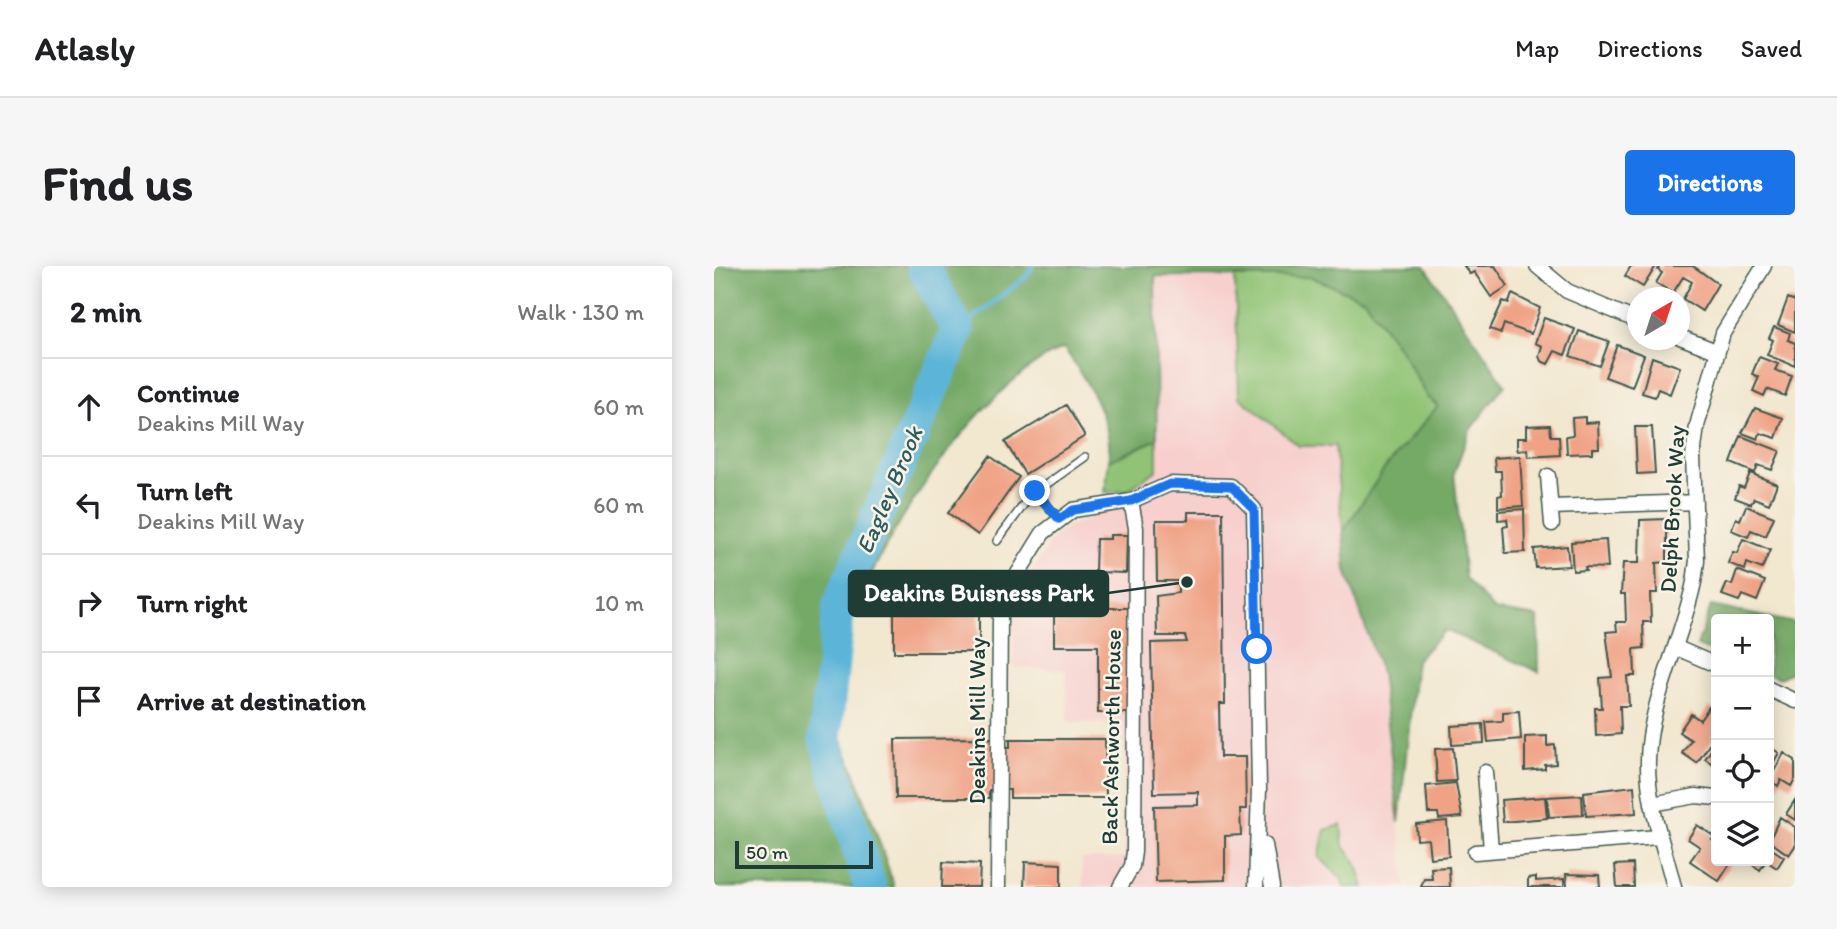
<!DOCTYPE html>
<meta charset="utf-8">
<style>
:root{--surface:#fff;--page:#f6f6f6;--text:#202124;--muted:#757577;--line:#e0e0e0;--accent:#1a73e8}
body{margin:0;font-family:Itim,sans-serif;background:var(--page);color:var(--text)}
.controls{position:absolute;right:21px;bottom:21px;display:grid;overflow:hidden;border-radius:7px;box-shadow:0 4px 18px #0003}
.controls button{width:63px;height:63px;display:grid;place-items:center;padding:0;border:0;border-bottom:2px solid var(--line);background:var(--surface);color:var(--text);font:35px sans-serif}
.compass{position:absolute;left:913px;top:21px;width:63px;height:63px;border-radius:50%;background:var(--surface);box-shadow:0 4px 18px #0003;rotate:39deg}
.scale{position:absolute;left:21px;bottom:18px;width:138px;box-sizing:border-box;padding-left:7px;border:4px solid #1f3d34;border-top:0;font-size:19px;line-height:24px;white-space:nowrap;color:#1f3d34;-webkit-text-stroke:5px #f7f3e8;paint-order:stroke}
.stop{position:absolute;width:21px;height:21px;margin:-16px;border:5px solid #1a73e8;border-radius:50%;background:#fff}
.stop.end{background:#1a73e8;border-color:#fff;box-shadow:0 2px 7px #0008}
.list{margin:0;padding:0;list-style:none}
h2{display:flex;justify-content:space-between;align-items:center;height:91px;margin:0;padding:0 28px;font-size:30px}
h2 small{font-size:23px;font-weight:400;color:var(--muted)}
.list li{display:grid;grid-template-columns:46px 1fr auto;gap:21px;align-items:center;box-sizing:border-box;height:98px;padding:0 28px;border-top:2px solid var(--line)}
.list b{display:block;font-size:26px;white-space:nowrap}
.list p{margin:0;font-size:23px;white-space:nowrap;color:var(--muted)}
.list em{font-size:23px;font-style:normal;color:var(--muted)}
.icon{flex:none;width:38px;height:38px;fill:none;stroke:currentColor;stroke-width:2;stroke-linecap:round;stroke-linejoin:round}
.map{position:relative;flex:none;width:1081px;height:621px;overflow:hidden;border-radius:7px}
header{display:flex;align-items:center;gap:42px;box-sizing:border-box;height:98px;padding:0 35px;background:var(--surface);border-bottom:2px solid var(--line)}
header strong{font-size:33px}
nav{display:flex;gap:38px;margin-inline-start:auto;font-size:24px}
.intro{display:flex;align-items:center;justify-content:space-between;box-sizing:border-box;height:168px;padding:0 42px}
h1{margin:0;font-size:49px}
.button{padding:18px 32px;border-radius:7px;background:var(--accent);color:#fff;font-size:24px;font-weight:700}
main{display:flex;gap:42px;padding:0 42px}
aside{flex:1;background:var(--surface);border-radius:7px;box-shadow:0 4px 18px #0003}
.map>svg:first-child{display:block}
.built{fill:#f7d0ce}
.green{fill:#90c374;stroke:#588054;stroke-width:2}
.forest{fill:#74a966;stroke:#4a734d;stroke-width:2}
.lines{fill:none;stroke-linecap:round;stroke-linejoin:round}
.stream{stroke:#5cb5d9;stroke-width:5}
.river{stroke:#5cb5d9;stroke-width:33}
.building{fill:#f0a285}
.service-casing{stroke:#3f564b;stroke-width:10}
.minor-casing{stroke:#3f564b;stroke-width:17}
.service{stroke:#fff;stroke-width:7}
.minor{stroke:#fff;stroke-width:14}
.route{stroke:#1a73e8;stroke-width:9}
.labels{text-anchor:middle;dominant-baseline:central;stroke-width:5;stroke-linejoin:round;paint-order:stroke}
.street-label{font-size:23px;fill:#1f3d34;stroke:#f7f3e8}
.water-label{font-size:24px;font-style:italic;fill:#2e5b5d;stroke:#f7f3e8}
.leader{fill:none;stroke:#1f3d34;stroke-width:2.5}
.callout-dot{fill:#1f3d34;stroke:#f7f3e8;stroke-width:2.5}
.callout{fill:#1f3d34;stroke:#1f3d34;stroke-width:2.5}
.callout-label{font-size:24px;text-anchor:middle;font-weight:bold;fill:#fff}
</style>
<header>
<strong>Atlasly</strong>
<nav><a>Map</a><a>Directions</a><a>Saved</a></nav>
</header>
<div class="intro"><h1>Find us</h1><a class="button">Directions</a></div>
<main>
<aside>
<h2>2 min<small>Walk · 130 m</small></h2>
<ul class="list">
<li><svg class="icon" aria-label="ahead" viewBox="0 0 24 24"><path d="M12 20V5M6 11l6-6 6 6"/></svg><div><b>Continue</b><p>Deakins Mill Way</p></div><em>60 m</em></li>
<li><svg class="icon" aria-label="left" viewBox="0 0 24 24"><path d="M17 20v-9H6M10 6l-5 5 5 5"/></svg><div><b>Turn left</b><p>Deakins Mill Way</p></div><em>60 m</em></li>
<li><svg class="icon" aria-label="right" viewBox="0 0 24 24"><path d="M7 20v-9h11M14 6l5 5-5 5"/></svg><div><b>Turn right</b></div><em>10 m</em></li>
<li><svg class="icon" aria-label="arrive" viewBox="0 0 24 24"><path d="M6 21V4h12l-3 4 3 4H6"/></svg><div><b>Arrive at destination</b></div></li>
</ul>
</aside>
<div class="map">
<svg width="1081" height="621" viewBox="0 0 1081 621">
<rect width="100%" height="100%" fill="#f7f3e8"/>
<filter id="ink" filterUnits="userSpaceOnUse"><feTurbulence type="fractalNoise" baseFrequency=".0143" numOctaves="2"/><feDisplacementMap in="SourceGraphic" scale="14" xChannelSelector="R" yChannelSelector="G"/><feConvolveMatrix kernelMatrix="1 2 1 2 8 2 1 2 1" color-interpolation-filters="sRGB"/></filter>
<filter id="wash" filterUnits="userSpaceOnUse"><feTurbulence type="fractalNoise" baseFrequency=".00686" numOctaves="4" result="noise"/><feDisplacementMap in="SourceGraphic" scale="28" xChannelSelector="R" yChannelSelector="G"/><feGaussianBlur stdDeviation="1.57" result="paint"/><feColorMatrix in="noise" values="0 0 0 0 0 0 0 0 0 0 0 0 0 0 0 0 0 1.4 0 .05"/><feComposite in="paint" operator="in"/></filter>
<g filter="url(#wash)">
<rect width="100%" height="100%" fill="#f2e7cf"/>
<!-- built -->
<path class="built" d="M441 9 521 11 525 131 621 180 632 304 667 407 692 621H369L368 593 411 592V458L354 456 352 404 299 402 300 344 304 327 341 269 353 261 390 247 391 226 412 225 443 204Z"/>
<!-- green -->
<path class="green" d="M521 11H597L650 33 689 88 713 131 724 140 671 202 629 266 621 180H585L525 131Z
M443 173V204L412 225 391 226 395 195Z
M627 559 629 579 642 596 650 621H630L628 613 605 591 611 564Z"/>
<!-- forest -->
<path class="forest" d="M0 0H711L791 119 756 164 740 207 751 312 780 344 824 351 825 406 731 364 702 394 685 557 667 407 632 304 629 266 671 202 724 140 713 131 689 88 650 33 597 11 441 10 443 173 395 195C400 155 372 114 350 82 267 114 160 280 134 364 129 381 124 446 126 465 127 479 137 496 142 510 155 547 169 583 180 621H0Z
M997 340 1081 357V404L1066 412 1055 408V353H1002V387L983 380Z"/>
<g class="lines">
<!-- stream -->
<path class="stream" d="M244 64 312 11 319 0"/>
<!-- river -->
<path class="river" d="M156 621 111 473 125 338 244 64 209 0"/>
</g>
<g id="blocks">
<!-- building -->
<path class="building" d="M750 0H781L794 20 777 31 760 6 756 8Z
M917 0H942L929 21 911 10Z
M946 0H979L1004 18 988 45 969 33 978 16 969 11 959 27 942 17 948 7 944 4Z
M798 28 826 42 817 68 790 58 787 67 776 63 789 35 795 37Z
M1074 32 1081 35V66L1064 59Z
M830 52 861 63 851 89 841 85 834 98 827 95 825 90 828 80 821 77Z
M1060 61 1076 67 1074 74 1081 77V100L1053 89 1059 74 1055 72Z
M865 65 895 75 886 100 856 90Z
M903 79 930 89 918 121 891 111Z
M938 91 966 101 956 128 944 123 941 131 928 127Z
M1045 91 1064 98 1061 104 1078 110 1071 130 1053 123 1050 130 1039 125 1045 111 1038 108Z
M352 139 371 170 311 208 291 176Z
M1041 142 1069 152 1062 172 1046 167 1044 173 1028 167Z
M871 151V157L884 156 885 182H878V187L853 188 852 170 859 169 858 152Z
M836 159 837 170H845L846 189 814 191 813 184 803 185V172H812V160Z
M921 161H938L941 207 923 208Z
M1027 170 1066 185 1058 204 1044 199 1041 207 1017 197Z
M276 190 305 211 264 269 234 247Z
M806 190 809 240 784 242V230L788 229 787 205H781L780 192Z
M1036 207 1063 218 1055 238 1040 232 1037 238 1021 232 1025 220 1030 222Z
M1032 240 1060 251 1052 270 1037 264 1034 271 1017 264 1022 252 1026 254Z
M810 243 811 286 791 287 789 261 794 260 793 253 784 254V245Z
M474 246H509L511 438H505L506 491H531L532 543H526L527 569 511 570V614L442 616 440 540 484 539V526L440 527 437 377 473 376 471 370H443L442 330 464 327V315H443L442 254H474Z
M953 253V296L942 297 943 327H936L937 356H929L930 382 920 383 921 410H913L915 440H906L907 468 882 470 881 442H888L886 412 898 411 892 366 903 365 902 356H912L911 328H907L909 297H925L926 254Z
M396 269H413L412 307 381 306 382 273H396Z
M1029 273 1056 284 1048 303 1033 297 1031 304 1014 297 1019 286 1023 287Z
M892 274 894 302 871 301 872 304 859 305 857 276Z
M853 280 855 300 822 302 820 283Z
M1023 304 1051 315 1043 335 1028 329 1025 335 1008 329 1013 317 1018 319Z
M180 328H265V386H180Z
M340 342H415V447H384V380H340Z
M995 441 1002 446V468L983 497 968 487 977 474 965 466 977 448 986 454Z
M805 445 807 473 774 476 772 456 789 455V446Z
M769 458 770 477 738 479 737 460Z
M833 470V480L841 479 842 498 831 499V503L811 505V471Z
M278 472V481H296V473H391L392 532H296V524H275V532H182L181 473Z
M1002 477V500L991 493Z
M1055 480 1065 487 1055 503Z
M739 482 742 515 723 516 721 483Z
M1070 487 1081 494V513L1077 520 1067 514 1064 520 1055 514Z
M742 517 748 551 725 553 724 547H714L712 520Z
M920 520 922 547 872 550 870 526Z
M868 529 869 549 835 551 833 531Z
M831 531 833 552 789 556 787 534Z
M1081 534V554L1072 548Z
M1066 551 1081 561V580L1075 589 1055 575Z
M733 555 735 590 716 592 714 573 703 574 702 558Z
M983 559 1001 571 998 574 1002 577V595L1016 598 1005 615 976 595 986 581 974 573Z
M1055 581 1070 591 1063 602 1052 595 1046 604 1033 595H1055Z
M229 596 266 598 265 621H228Z
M311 596 347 598V621H310Z
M919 598 920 621H903L901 599Z
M735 601 736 621H707L710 613H718L717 602Z
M852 608 885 609 886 621H853Z
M822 611V615L850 613V621H814V612Z"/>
</g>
</g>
<g filter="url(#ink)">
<use href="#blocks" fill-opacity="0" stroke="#3f564b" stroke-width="2"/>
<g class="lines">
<!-- service casing -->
<g class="service-casing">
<path id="service" d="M321 225 345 253
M283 275 316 230 371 191"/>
</g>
<!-- minor casing -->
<g class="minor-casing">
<path id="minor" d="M823 0 853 25 924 55
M966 71 1002 85
M834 210 838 258
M837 241 981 236
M963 382 1002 399
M1055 423 1081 435
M771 506 777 584
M938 538 982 530 1002 532
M551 579 558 621
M761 586 944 571
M284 621 286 350 295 322 329 267 359 244 417 235 456 218 517 220 540 243 545 522 542 621
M406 621 418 600 420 586 422 262 417 235
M960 621C950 579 933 539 934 494 935 436 968 374 980 316L983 295 979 190 983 160 1009 67 1050 0"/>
</g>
<!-- service -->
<use href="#service" class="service"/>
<!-- minor -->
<use href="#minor" class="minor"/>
</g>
</g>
<g class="lines" filter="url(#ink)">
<!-- route -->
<path class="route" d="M321 225 345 253 359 244 417 235 456 218 517 220 540 243 543 383"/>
</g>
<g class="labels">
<!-- street labels -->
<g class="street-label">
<text transform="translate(958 243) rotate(-87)">Delph Brook Way</text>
<text transform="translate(263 455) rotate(-90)">Deakins Mill Way</text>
<text transform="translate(397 471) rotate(-89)">Back Ashworth House</text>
</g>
<!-- water labels -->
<g class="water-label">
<text transform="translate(175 224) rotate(-67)">Eagley Brook</text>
</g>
</g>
<!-- callouts -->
<path class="leader" d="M473 316L394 327"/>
<circle class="callout-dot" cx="473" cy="316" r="7"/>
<rect class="callout" x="135" y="305" width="259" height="45" rx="7"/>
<g class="callout-label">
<text x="265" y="335">Deakins Buisness Park</text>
</g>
</svg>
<div class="controls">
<button>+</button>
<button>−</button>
<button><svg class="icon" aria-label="locate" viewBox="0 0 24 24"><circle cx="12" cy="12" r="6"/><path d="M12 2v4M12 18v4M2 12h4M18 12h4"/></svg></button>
<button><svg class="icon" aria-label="layers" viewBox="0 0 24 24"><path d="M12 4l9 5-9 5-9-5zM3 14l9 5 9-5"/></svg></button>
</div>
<svg class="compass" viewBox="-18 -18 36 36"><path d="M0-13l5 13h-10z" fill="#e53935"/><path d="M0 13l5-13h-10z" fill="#757577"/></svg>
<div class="scale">50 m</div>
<div class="stop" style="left:543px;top:383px"></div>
<div class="stop end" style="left:321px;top:225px"></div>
</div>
</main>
